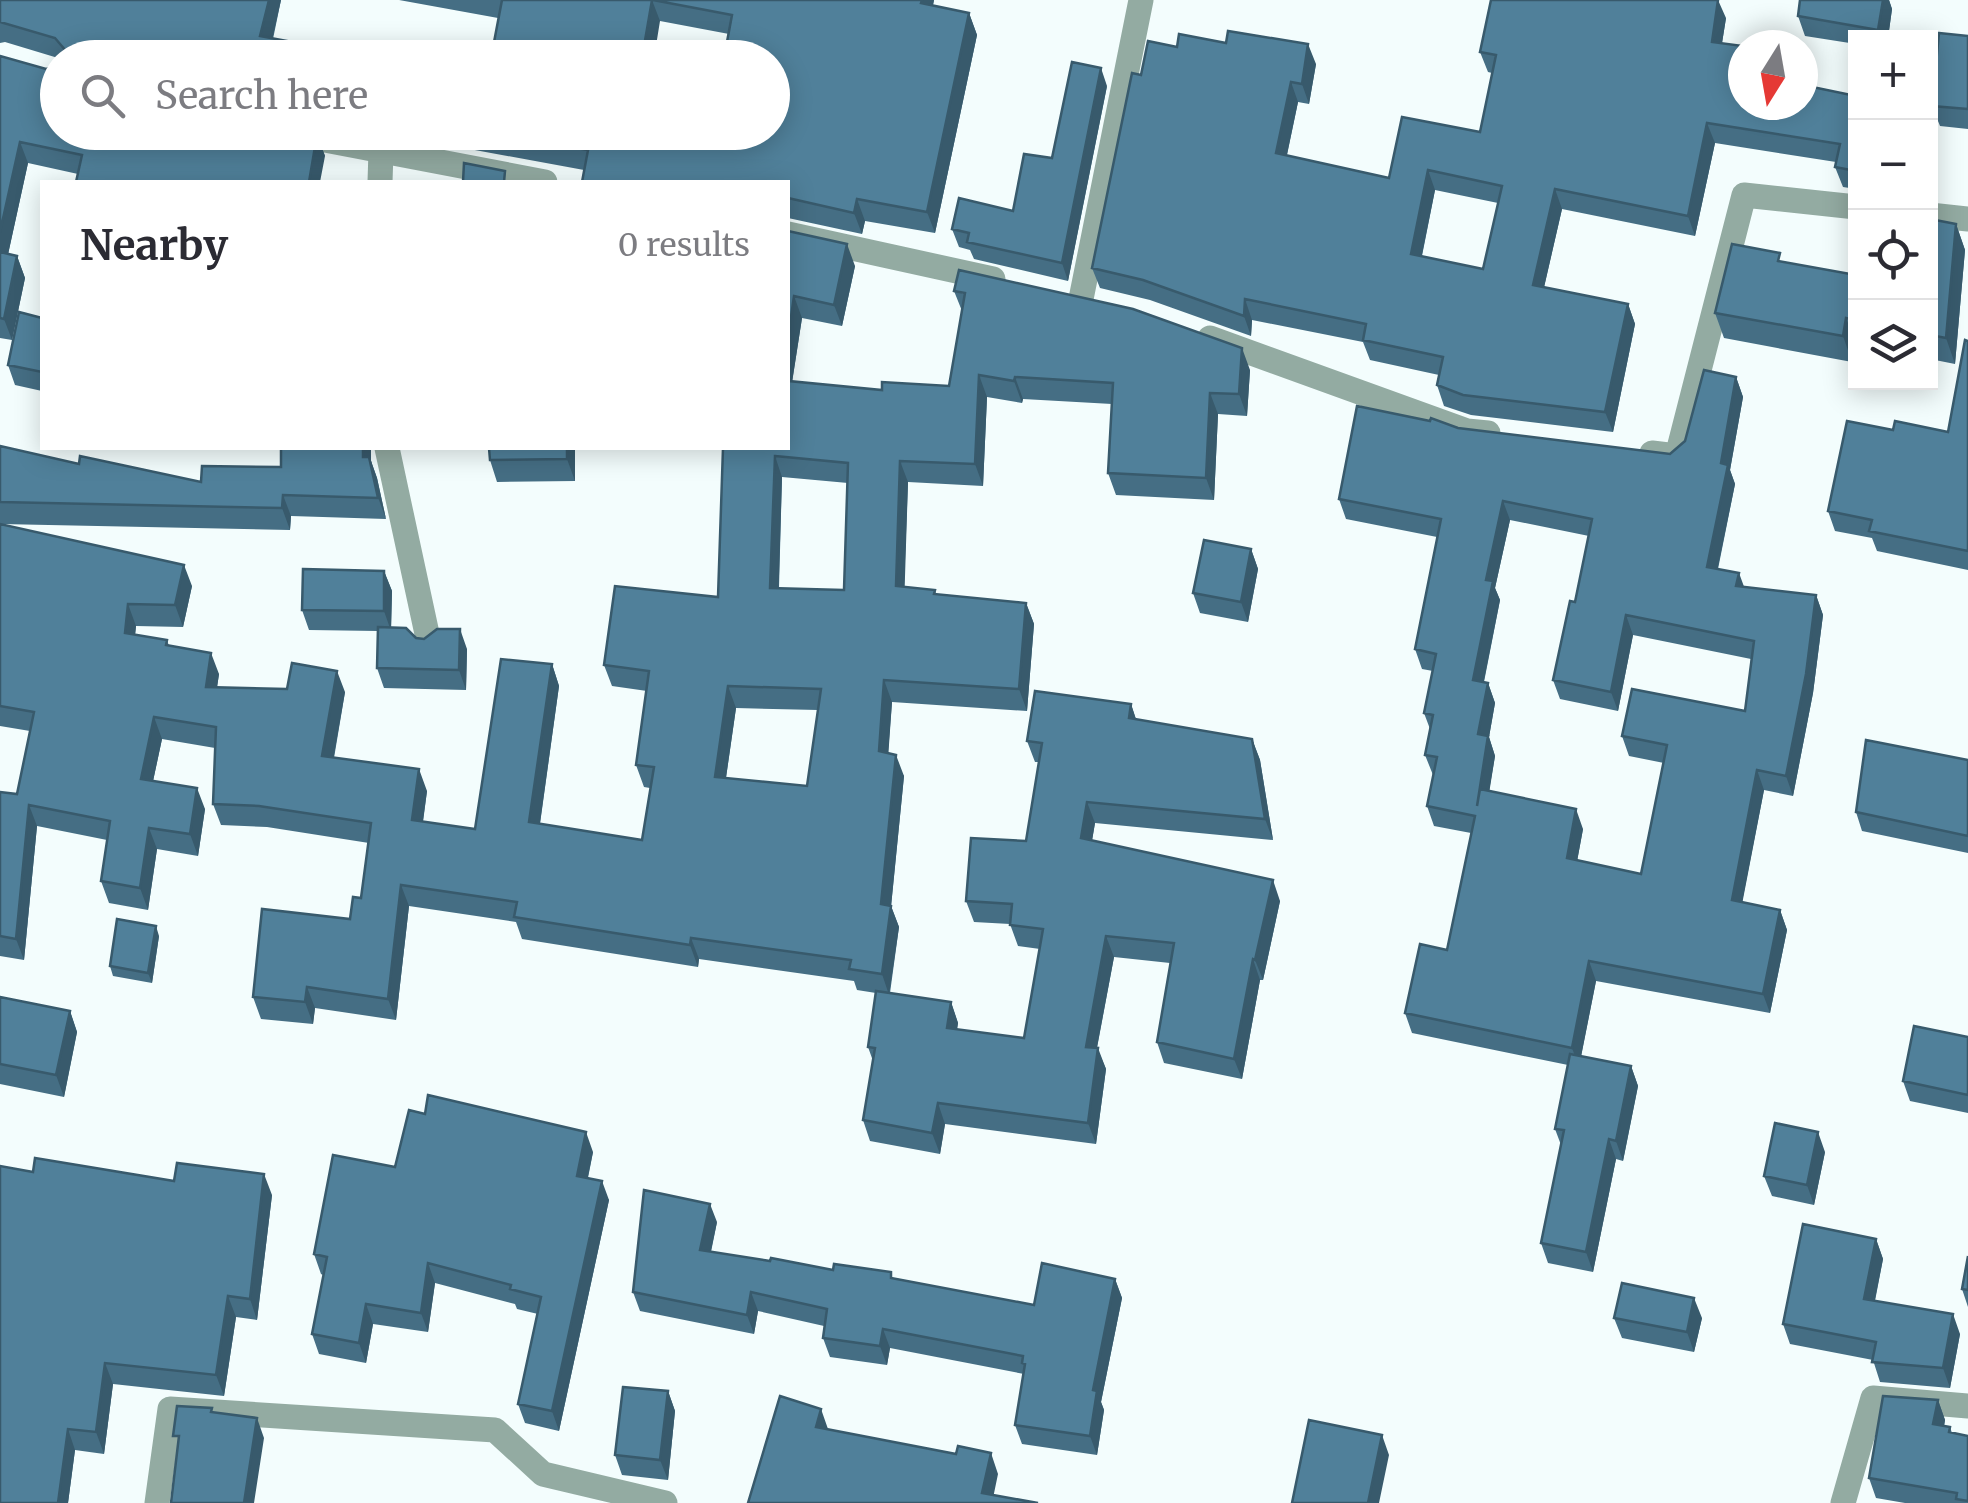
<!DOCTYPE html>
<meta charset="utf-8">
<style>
:root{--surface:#fff;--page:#f7f7f7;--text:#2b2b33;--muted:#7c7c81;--line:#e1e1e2}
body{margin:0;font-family:Merriweather,serif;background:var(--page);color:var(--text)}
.controls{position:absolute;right:30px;top:30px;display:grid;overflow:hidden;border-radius:0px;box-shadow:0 5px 25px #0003}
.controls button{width:90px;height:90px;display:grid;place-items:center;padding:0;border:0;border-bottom:2px solid var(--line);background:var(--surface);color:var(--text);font:50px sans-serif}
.compass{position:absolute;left:1728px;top:30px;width:90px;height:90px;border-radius:50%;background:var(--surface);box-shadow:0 5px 25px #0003;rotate:191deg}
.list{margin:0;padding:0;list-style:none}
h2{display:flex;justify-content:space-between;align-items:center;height:130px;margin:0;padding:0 40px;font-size:42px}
h2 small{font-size:32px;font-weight:400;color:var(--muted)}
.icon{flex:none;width:55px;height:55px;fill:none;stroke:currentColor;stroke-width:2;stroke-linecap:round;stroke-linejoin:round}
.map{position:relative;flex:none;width:1968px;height:1503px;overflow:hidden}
.search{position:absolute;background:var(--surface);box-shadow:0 5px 25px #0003;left:40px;top:40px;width:750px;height:110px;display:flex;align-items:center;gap:25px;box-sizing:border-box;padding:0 35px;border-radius:55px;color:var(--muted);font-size:38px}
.panel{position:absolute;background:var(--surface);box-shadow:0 5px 25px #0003;left:40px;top:180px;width:750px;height:270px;border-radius:0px}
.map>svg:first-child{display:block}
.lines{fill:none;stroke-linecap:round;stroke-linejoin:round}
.street{stroke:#93aba2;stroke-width:25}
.wall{fill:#456e84;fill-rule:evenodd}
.shaded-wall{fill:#385a6c}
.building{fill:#50809a;stroke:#385a6c;stroke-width:2.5;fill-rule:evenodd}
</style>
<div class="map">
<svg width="1968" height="1503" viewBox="0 0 1968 1503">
<rect width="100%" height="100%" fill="#f3fdfd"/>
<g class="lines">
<!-- street -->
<path class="street" d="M283 132 545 182
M380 182 381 151
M1930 215 1968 219
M788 234 993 279
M1081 299 1141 0
M1210 338 1467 431 1488 433
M387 448 429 643
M1652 453 1677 456 1744 195 1856 207
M157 1503 170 1409 495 1430 543 1474 665 1503
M1843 1503 1873 1398 1968 1406"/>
</g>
<!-- wall -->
<path class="wall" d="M0 0H281L273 39 378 58H58L5 42 0 43Z
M399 0H934L933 5 969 13 977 35 935 233 865 221 862 234 788 218V182L584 170 377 132H772L729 34 660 21 498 18Z
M1800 0H1889L1892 9 1888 38H1856V44L1805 36 1798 16Z
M1726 18 1722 43 1809 75 1807 85 1856 96V189L1843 187 1835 167 1836 162 1715 143 1695 236 1562 209 1544 287 1628 304 1635 324 1613 432 1471 415 1444 406 1437 385 1439 375 1370 360 1363 342 1252 320 1251 336 1150 300 1100 288 1092 268 1141 75 1177 47 1316 64 1309 104 1298 102 1287 155 1389 178 1480 132 1492 73 1488 72 1480 52ZM1435 190 1498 203 1483 269 1422 256Z
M1968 36V129L1940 126 1932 106Z
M0 56 58 132 317 135 325 156 78 174 28 163 8 254 17 256 25 278 12 340 0 338Z
M1107 86 1068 281 974 259 970 250 959 247 952 229 1013 211Z
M1930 219 1956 224 1965 250 1955 364 1930 359Z
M788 231 855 266 842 326 802 318 792 382 882 390 949 386 962 311 954 291 1250 370 1247 416 1218 414 1214 500 1116 495 1108 473 1112 404 1023 399 1022 403 987 397 983 486 908 482 904 587 935 590 936 594 1026 603 1034 624 1027 711 892 702 888 753 904 776 891 906 899 927 890 993 951 1002 958 1023 957 1029 1024 1038 1040 949 1018 946 1010 924 974 922 966 901 1026 841 1039 762H1035L1027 741 1131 704 1136 720 1252 739 1260 760 1273 840 1095 823 1092 840 1280 901 1263 980H1260L1242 1079 1164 1063 1157 1042 1170 963 1114 957 1097 1048 1106 1069 1096 1144 945 1124 940 1154 870 1141 863 1120 873 1061 868 1047 876 993 857 990 854 981 699 959 698 967 522 939 516 922 409 906 396 1020 315 1008 313 1024 261 1019 253 997 350 919 361 898 369 843 267 827 221 825 213 804 215 748 162 739 153 781 205 809 198 856 157 849 148 910 109 903 101 881 107 840 37 826 24 960 0 956V792L17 794 30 731 0 726V524L192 586 183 627 136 626 135 635 167 640 169 646 219 674 217 687 345 692 334 758 427 791 423 822 475 829 552 664 559 686 540 824 642 840 650 788 644 787 636 765 647 691 612 686 604 665 718 597ZM782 477 848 483 844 590 779 588ZM736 708 818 710 807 786 726 778Z
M1783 262 1856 275V344L1852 362 1724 338 1715 313Z
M42 318V391L15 385 8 365Z
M1968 341V570L1877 551 1872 538 1835 531 1828 511 1893 430 1948 432Z
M1736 377 1743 397 1730 470 1735 484 1718 569 1744 587 1816 595 1823 615 1813 693 1793 796 1764 790 1742 902 1780 910 1787 930 1770 1013 1596 981 1581 1056 1631 1066 1638 1086 1623 1161 1616 1159 1593 1272 1548 1263 1541 1243 1561 1145 1555 1129 1568 1065 1412 1033 1405 1013 1447 950 1471 833 1434 826 1427 806 1433 775 1425 755 1430 729 1424 713 1433 671 1422 669 1415 649 1437 537 1346 519 1339 499 1458 428 1670 454 1685 441ZM1510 520 1589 536 1575 602 1553 680 1560 699 1618 711 1633 635 1751 659 1745 711 1622 736 1629 756 1664 763 1641 874 1577 861 1583 829 1489 791 1495 756 1489 737 1495 703 1488 683 1484 682 1500 600 1495 588Z
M0 446 79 464 201 482 281 467V448H371V461L377 478 386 519 291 516 290 530 0 524Z
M575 448V481L497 482 490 460Z
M1251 549 1258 569 1248 622 1200 613 1193 593Z
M384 571 392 591 391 628 416 638 467 649 466 690 384 688 377 668 378 631 309 630 302 610Z
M1968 760V853L1862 831 1856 812Z
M159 936 152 983 113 976 110 966Z
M0 997 70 1011 77 1032 64 1097 0 1084Z
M1968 1037V1113L1910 1101 1903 1081Z
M593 1152 588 1178 609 1200 559 1431 525 1423 518 1404 538 1314 517 1309 515 1304 435 1283 428 1332 373 1324 366 1363 319 1354 312 1334 323 1275 321 1274 314 1254 395 1167Z
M1825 1152 1814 1205 1772 1196 1764 1176Z
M33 1172 174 1181 272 1195 257 1320 236 1317 224 1396 113 1384 104 1454 75 1450 68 1503H0Z
M717 1222 711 1252 894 1278 1034 1305 1115 1279 1122 1298 1101 1402 1104 1410 1097 1455 1022 1444 1015 1425 1024 1374 890 1348 887 1365 830 1357 823 1338 824 1326 758 1311 754 1334 640 1311 633 1292Z
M1876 1239 1883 1259 1875 1301 1960 1334 1950 1388 1880 1382 1873 1360 1790 1344 1783 1324Z
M1968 1256V1307L1962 1289Z
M1614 1318H1702L1694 1352 1622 1338Z
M668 1391 675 1411 668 1480 622 1475 615 1455Z
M1938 1400 1945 1420 1944 1426 1950 1427 1952 1433 1968 1436V1503H1905L1876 1498 1869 1478Z"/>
<!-- shaded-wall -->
<path class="shaded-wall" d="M269 0H281L268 58 260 36Z
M652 0 660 21 654 58H642Z
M922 0H934L929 24 921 3Z
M1718 0 1726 18 1719 62 1712 42Z
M1883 0H1889L1892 9 1888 38H1881L1878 30Z
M969 13 977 35 935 233 927 212Z
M1308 44 1316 64 1309 104 1302 84Z
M1803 60 1809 75 1804 103 1803 100Z
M1101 68 1107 86 1068 281 1062 263Z
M1291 82 1298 102 1283 173 1276 153Z
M1707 123 1715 143 1695 236 1688 216Z
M317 135 325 156 320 182H309Z
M20 142 28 163 4 273 0 263V232Z
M1428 170 1435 190 1418 274 1411 254Z
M1555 189 1562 209 1540 305 1533 285Z
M857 199 865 221 862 234 854 213Z
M1956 224 1965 250 1955 364 1946 338Z
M847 244 855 266 842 326 834 305Z
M17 256 25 278 12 340 4 319Z
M794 296 802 318 789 402 788 338Z
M1245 299 1252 320 1251 336 1244 316Z
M1628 304 1635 324 1613 432 1605 412Z
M1846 318 1856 343 1852 362 1843 336Z
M1242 348 1250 370 1247 416 1239 394Z
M979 375 987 397 983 486 975 464Z
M1015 377 1023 399 1022 403 1014 381Z
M1736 377 1743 397 1730 470 1735 484 1714 586 1707 567 1721 463Z
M1210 393 1218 414 1214 500 1206 478Z
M363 448H371V461L377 478 386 519 363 457Z
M567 448H575V481L567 459Z
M775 456 782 477 778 609 770 588Z
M900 461 908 482 904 608 896 586Z
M283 495 291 516 290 530 282 508Z
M1503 501 1510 520 1495 588 1500 600 1480 700 1473 680 1486 580Z
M1251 549 1258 569 1248 622 1241 602Z
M184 565 192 586 183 627 175 605Z
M384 571 392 591 391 631 384 611Z
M1739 573 1746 592 1736 586Z
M1816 595 1823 615 1813 693 1793 796 1786 776Z
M1026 603 1034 624 1027 711 1019 689Z
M128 604 136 626 133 654 125 633Z
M1626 615 1633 635 1618 711 1611 692Z
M460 629 467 649 466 690 459 670Z
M211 653 219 674 214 708 206 687Z
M552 664 559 686 537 844 529 822Z
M337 671 345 692 330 778 322 756Z
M884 680 892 702 887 773 879 751Z
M1488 683 1495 703 1489 737 1495 756 1484 825 1477 806 1478 734Z
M728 686 736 708 723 798 715 777Z
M1131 704 1138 725 1129 718Z
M154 717 162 739 149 800 141 779Z
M1252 739 1260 760 1273 840 1265 819Z
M896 755 904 776 890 917 891 906 899 927 889 995 882 974 881 904Z
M419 769 427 791 420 842 412 820Z
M1757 770 1764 790 1739 920 1732 900Z
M197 788 205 809 198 856 190 834Z
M1087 802 1095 823 1089 859 1081 838Z
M29 805 37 826 24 960 16 939Z
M1576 809 1583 829 1574 878 1567 858Z
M149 828 157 849 148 910 140 888Z
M1273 880 1280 901 1263 980 1255 960Z
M401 885 409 906 396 1020 388 999Z
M1780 910 1787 930 1770 1013 1763 994Z
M156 926 159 936 152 983 148 973Z
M1106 936 1114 957 1093 1068 1086 1047Z
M691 938 699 959 698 967 690 945Z
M1253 959 1260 980 1242 1079 1234 1059Z
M1589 961 1596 981 1579 1067 1572 1048Z
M307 987 315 1008 313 1024 305 1002Z
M951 1002 958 1023 954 1049 947 1028Z
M70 1011 77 1032 64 1097 56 1075Z
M1098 1048 1106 1069 1096 1144 1088 1123Z
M1631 1066 1638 1086 1623 1161 1616 1141Z
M938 1103 945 1124 940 1154 932 1133Z
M586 1132 593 1152 584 1195 577 1176Z
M1818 1132 1825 1152 1814 1205 1807 1185Z
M1609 1139 1616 1159 1593 1272 1586 1252Z
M264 1174 272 1195 257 1320 250 1299Z
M602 1181 609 1200 559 1431 552 1411Z
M710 1204 717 1222 707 1269 700 1250Z
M1876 1239 1883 1259 1871 1319 1864 1299Z
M428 1263 435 1283 428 1332 421 1313Z
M1115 1279 1122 1298 1101 1402 1104 1410 1097 1455 1090 1436 1093 1390Z
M751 1292 758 1311 754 1334 747 1315Z
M228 1296 236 1317 224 1396 216 1375Z
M1694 1298 1702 1318 1694 1352 1687 1332Z
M366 1304 373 1324 366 1363 359 1343Z
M1953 1314 1960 1334 1950 1388 1943 1368Z
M883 1329 890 1348 887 1365 880 1346Z
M105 1363 113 1384 104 1454 96 1432Z
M668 1391 675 1411 668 1480 660 1460Z
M1938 1400 1945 1420 1941 1444 1933 1424Z
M821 1409 828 1429 816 1427Z
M257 1418 264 1438 254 1503H244Z
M68 1429 75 1450 68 1503H58Z
M1382 1435 1389 1455 1379 1503H1368Z
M991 1453 998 1474 992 1503 982 1493Z"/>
<!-- building -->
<path class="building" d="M0 0H269L260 36 378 58H64L66 51 55 38 0 22Z
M502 0H652L642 58H491Z
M653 0H922L921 3 969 13 927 212 857 199 854 213 788 198V182H582L588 150 489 132H772V58H724L732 15Z
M1491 0H1718L1712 42 1743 46V105H1803V85L1856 96V171L1835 167 1840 144 1707 123 1688 216 1555 189 1533 285 1628 304 1605 412 1463 395 1437 385 1443 357 1363 340 1366 324 1245 299 1244 316 1143 280 1092 268 1132 73 1141 75 1148 41 1177 47 1179 34 1226 43 1228 31 1308 44 1302 84 1291 82 1276 153 1389 178 1402 117 1480 132 1496 55 1480 52ZM1428 170 1502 186 1483 269 1411 254Z
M1800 0H1883L1878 30 1798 16Z
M1939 33 1968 36V109L1932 106Z
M0 56 46 69 58 66V132H307L317 135 309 182H76L82 155 20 142 0 232Z
M1072 62 1101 68 1062 263 967 242 969 233 952 229 959 198 1013 211 1024 154 1052 158Z
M464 163 505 171 504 182H463Z
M1930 219 1956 224 1946 338 1930 335Z
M788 231 847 244 834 305 794 296 788 338Z
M1732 244 1780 253 1778 261 1856 275V320L1846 318 1843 336 1715 313Z
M0 252 17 256 4 319 0 318Z
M959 270 1133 309 1242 348 1239 394 1210 393 1206 478 1108 473 1113 383 1015 377 1014 381 979 375 975 464 900 461 896 586 935 590 934 594 1026 603 1019 689 884 680 879 751 896 755 881 904 891 906 882 974 849 969 851 960 691 938 690 945 514 917 517 902 401 885 388 999 307 987 305 1002 253 997 262 909 350 919 353 897 361 898 371 823 259 806 213 804 216 727 154 717 141 779 197 788 190 834 149 828 140 888 101 881 110 821 29 805 16 939 0 936V792L17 794 34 712 0 706V524L184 565 175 605 128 604 125 633 167 640 166 645 211 653 206 687 287 689 292 663 337 671 322 756 419 769 412 820 475 829 501 659 552 664 529 822 642 840 654 767 636 765 649 671 604 665 615 586 718 597 723 448H788V381L882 390V382L949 386 965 293 954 291ZM775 456 848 463 844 590 770 588ZM728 686 821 689 807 786 715 777Z
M19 312 42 318V372L8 365Z
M1965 340 1968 341V551L1869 531 1872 520 1828 511 1847 421 1893 430 1895 421 1948 432Z
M1704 370 1736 377 1721 463 1728 465 1707 567 1739 573 1736 586 1816 595 1806 674 1786 776 1757 770 1732 900 1780 910 1763 994 1589 961 1572 1048 1405 1013 1420 944 1447 950 1475 816 1427 806 1437 757 1425 755 1433 715 1424 713 1436 654 1415 649 1441 519 1339 499 1357 406 1430 421 1431 418 1458 428 1670 454 1685 441ZM1503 501 1592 519 1575 602 1570 601 1553 680 1611 692 1626 615 1754 641 1745 711 1632 689 1622 736 1667 745 1641 874 1567 858 1576 809 1480 789 1477 806 1488 736 1478 734 1488 683 1473 680 1493 581 1486 580Z
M0 446 79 464 80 456 201 482 202 466 281 467V448H363V457H369L378 498 283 495 282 508 0 502Z
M489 448H567V459L490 460Z
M1204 540 1251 549 1241 602 1193 593Z
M303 569 384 571V611L302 610Z
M378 627 406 628 416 638 424 639 437 629H460L459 670 377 668Z
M1035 691 1131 704 1129 718 1252 739 1265 819 1087 802 1081 838 1273 880 1255 960 1253 959 1234 1059 1157 1042 1174 943 1106 936 1086 1047 1098 1048 1088 1123 938 1103 932 1133 863 1120 875 1048 868 1047 876 991 951 1002 947 1028 1024 1038 1043 929 1010 925 1012 904 966 901 971 838 1026 841 1042 743 1027 741Z
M1866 740 1968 760V836L1856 812Z
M117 919 156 926 148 973 110 966Z
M0 997 70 1011 56 1075 0 1064Z
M1914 1026 1968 1037V1095L1903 1081Z
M1570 1054 1631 1066 1616 1141 1609 1139 1586 1252 1541 1243 1564 1130 1555 1129Z
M428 1095 586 1132 577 1176 602 1181 552 1411 518 1404 541 1297 510 1289 511 1285 428 1263 421 1313 366 1304 359 1343 312 1334 327 1257 314 1254 333 1155 395 1167 409 1110 425 1114Z
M1775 1123 1818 1132 1807 1185 1764 1176Z
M35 1158 174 1181 177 1163 264 1174 250 1299 228 1296 216 1375 105 1363 96 1432 68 1429 58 1503H0V1166L33 1172Z
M644 1190 710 1204 700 1250 770 1261 771 1258 833 1270 834 1264 891 1272V1278L1034 1305 1042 1263 1115 1279 1093 1390 1097 1391 1090 1436 1015 1425 1025 1364 1022 1363 1023 1356 883 1329 880 1346 823 1338 827 1309 751 1292 747 1315 633 1292Z
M1803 1224 1876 1239 1864 1299 1953 1314 1943 1368 1872 1362 1876 1342 1783 1324Z
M1968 1256V1290L1962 1289Z
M1622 1283 1694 1298 1687 1332 1614 1318Z
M623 1387 668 1391 660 1460 615 1455Z
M780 1396 821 1409 816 1427 956 1454 958 1446 991 1453 982 1493 1038 1503H748Z
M1883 1396 1938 1400 1933 1424 1950 1427 1949 1432 1968 1436V1501L1956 1499 1957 1493 1869 1478Z
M177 1406 212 1408 211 1412 257 1418 244 1503H171L179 1436H173Z
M1309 1420 1382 1435 1368 1503H1292Z"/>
</svg>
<div class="controls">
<button>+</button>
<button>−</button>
<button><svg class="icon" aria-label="locate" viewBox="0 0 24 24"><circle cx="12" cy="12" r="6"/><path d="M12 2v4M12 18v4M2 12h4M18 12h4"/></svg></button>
<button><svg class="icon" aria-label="layers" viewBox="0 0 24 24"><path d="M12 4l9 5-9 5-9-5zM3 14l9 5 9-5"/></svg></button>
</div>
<svg class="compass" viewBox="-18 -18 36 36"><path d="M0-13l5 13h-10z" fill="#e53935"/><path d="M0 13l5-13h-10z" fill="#7c7c81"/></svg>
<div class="search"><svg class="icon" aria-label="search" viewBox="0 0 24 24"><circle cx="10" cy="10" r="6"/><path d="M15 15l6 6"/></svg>Search here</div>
<section class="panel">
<h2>Nearby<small>0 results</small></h2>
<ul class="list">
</ul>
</section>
</div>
